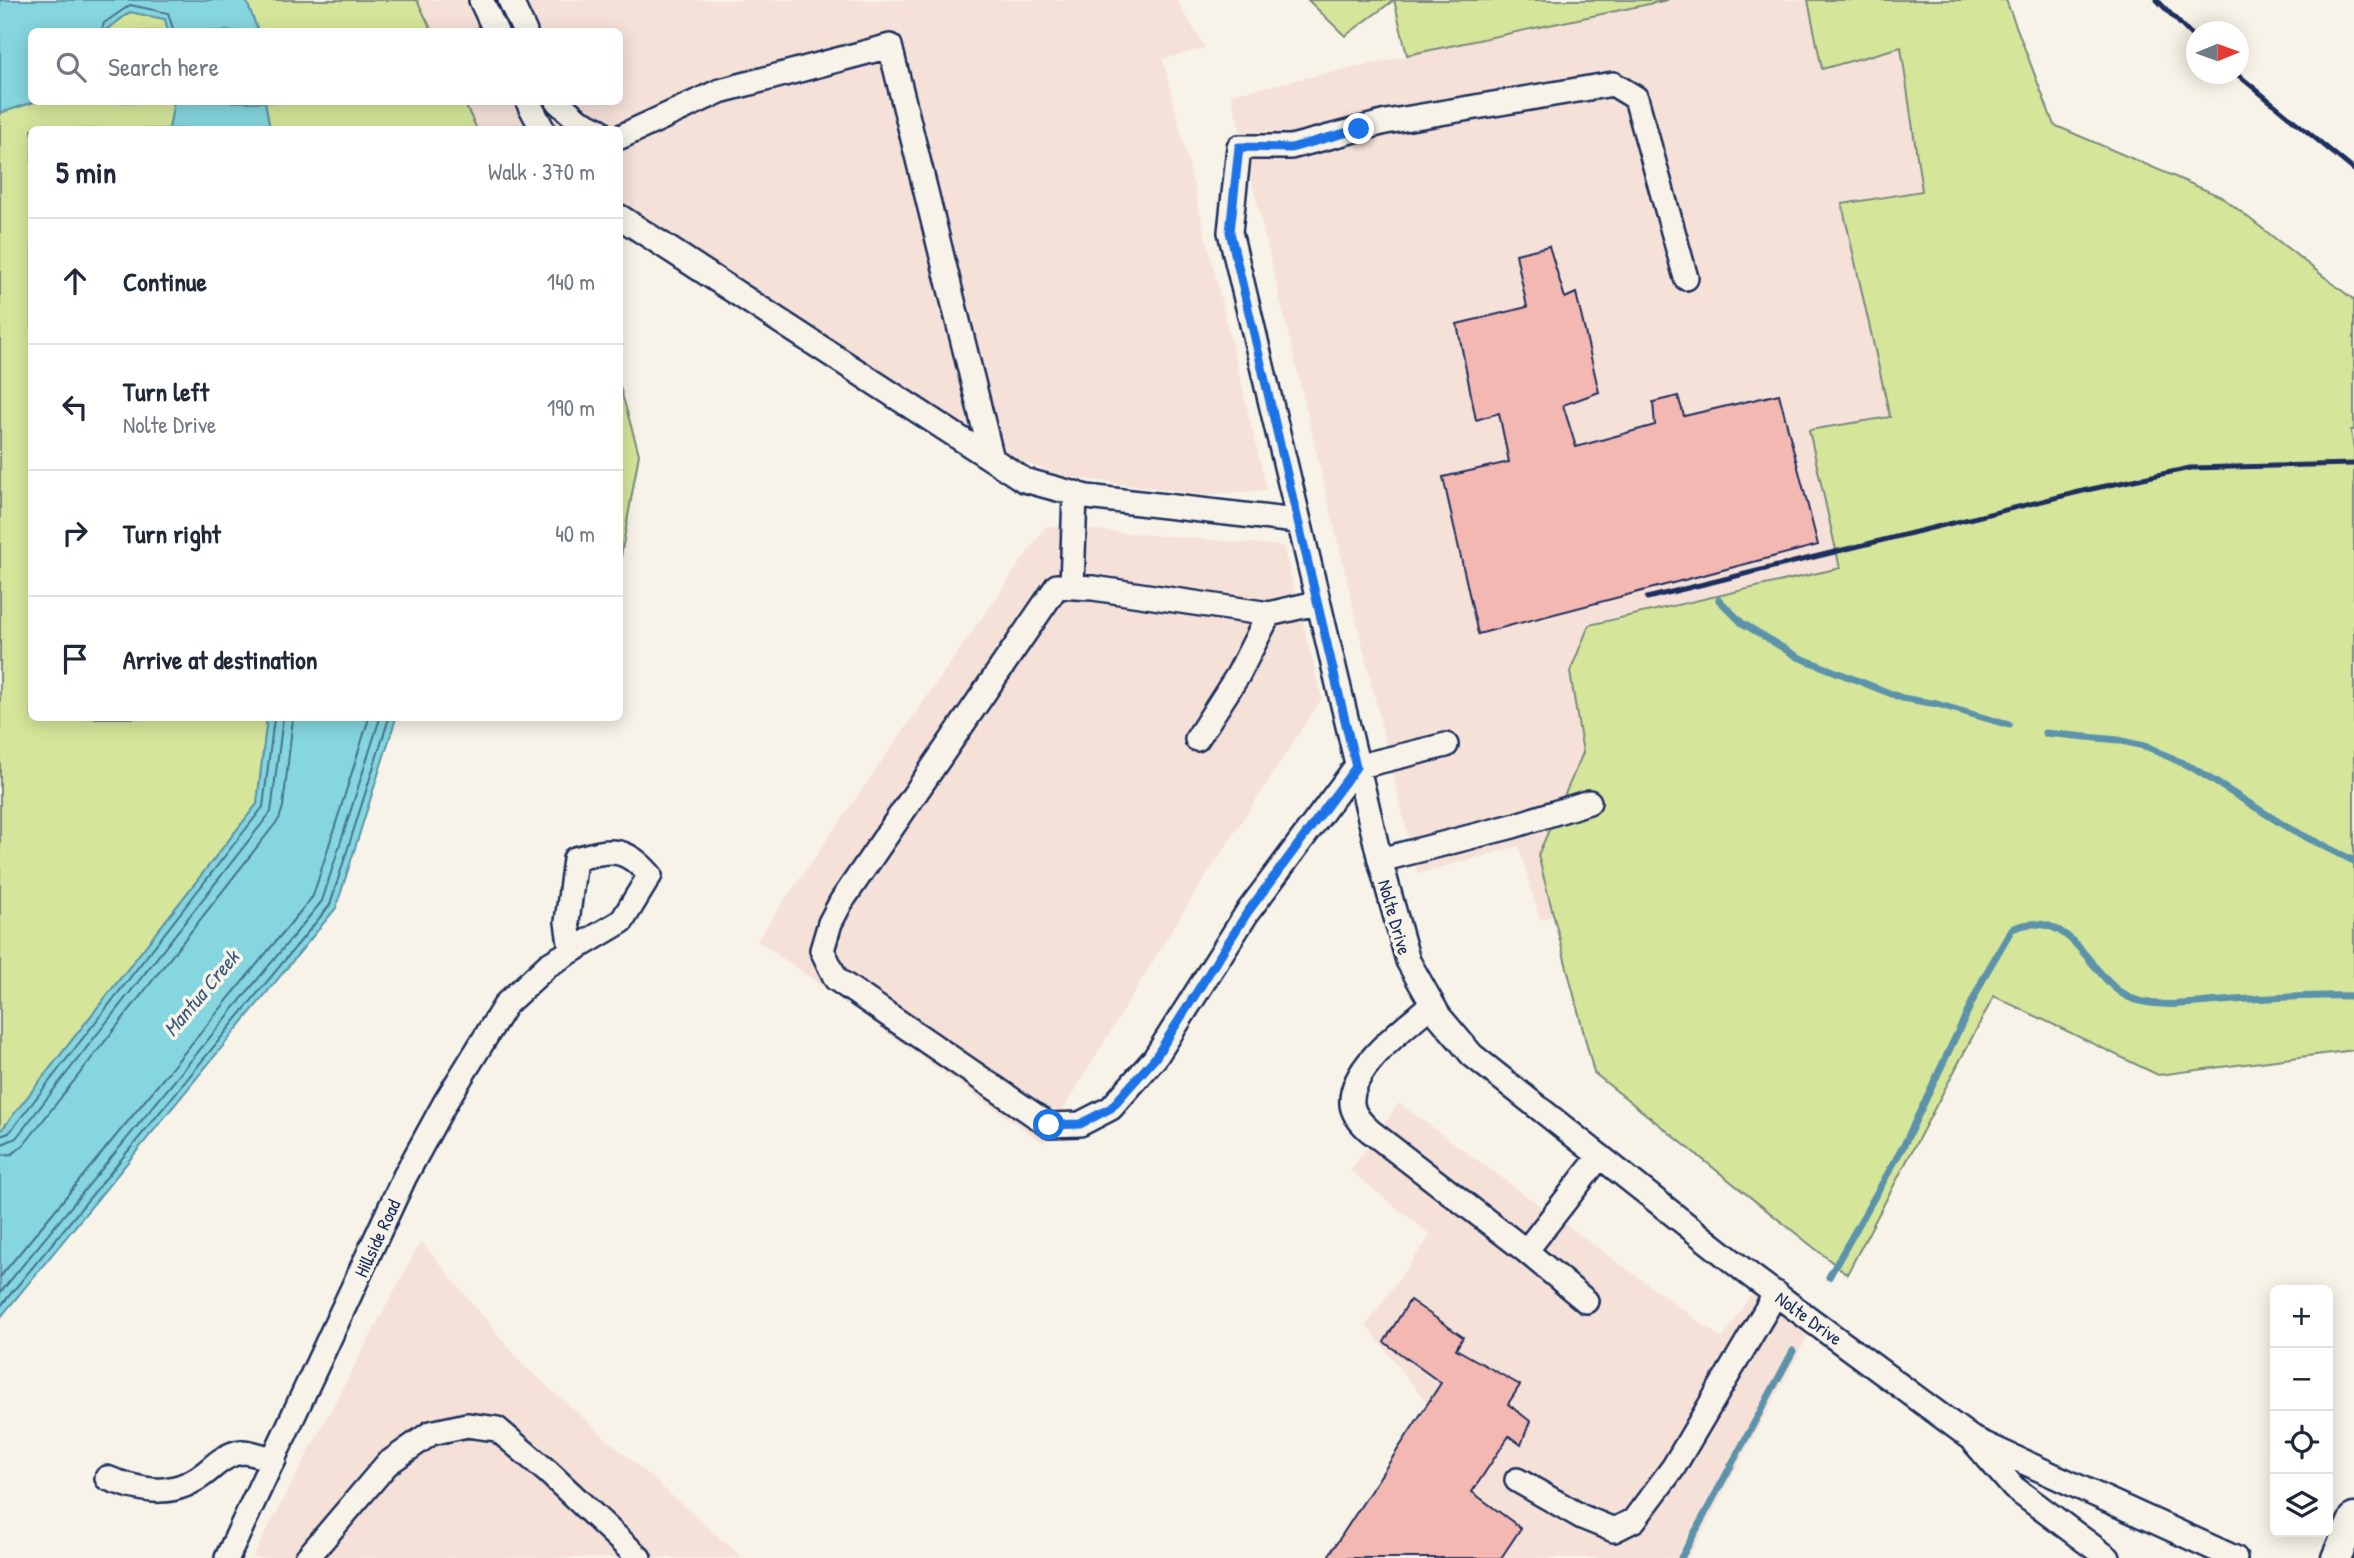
<!DOCTYPE html>
<meta charset="utf-8">
<style>
:root{--surface:#fff;--page:#f2f2f3;--text:#1f2937;--muted:#747a83;--line:#e0e1e3}
body{margin:0;font-family:"Patrick Hand",sans-serif;background:var(--page);color:var(--text)}
.controls{position:absolute;right:21px;bottom:21px;display:grid;overflow:hidden;border-radius:10px;box-shadow:0 4px 18px #0003}
.controls button{width:63px;height:63px;display:grid;place-items:center;padding:0;border:0;border-bottom:2px solid var(--line);background:var(--surface);color:var(--text);font:35px sans-serif}
.compass{position:absolute;left:2186px;top:21px;width:63px;height:63px;border-radius:50%;background:var(--surface);box-shadow:0 4px 18px #0003;rotate:89deg}
.stop{position:absolute;width:21px;height:21px;margin:-16px;border:5px solid #1a73e8;border-radius:50%;background:#fff}
.stop.end{background:#1a73e8;border-color:#fff;box-shadow:0 2px 7px #0008}
.list{margin:0;padding:0;list-style:none}
h2{display:flex;justify-content:space-between;align-items:center;height:91px;margin:0;padding:0 28px;font-size:30px}
h2 small{font-size:23px;font-weight:400;color:var(--muted)}
.list li{display:grid;grid-template-columns:46px 1fr auto;gap:21px;align-items:center;box-sizing:border-box;height:126px;padding:0 28px;border-top:2px solid var(--line)}
.list b{display:block;font-size:26px;white-space:nowrap}
.list p{margin:0;font-size:23px;white-space:nowrap;color:var(--muted)}
.list em{font-size:23px;font-style:normal;color:var(--muted)}
.icon{flex:none;width:38px;height:38px;fill:none;stroke:currentColor;stroke-width:2;stroke-linecap:round;stroke-linejoin:round}
.map{position:relative;flex:none;width:2354px;height:1558px;overflow:hidden}
.search{position:absolute;background:var(--surface);box-shadow:0 4px 18px #0003;left:28px;top:28px;width:595px;height:77px;display:flex;align-items:center;gap:18px;box-sizing:border-box;padding:0 24px;border-radius:10px;color:var(--muted);font-size:26px}
.panel{position:absolute;background:var(--surface);box-shadow:0 4px 18px #0003;left:28px;top:126px;width:595px;height:595px;border-radius:10px}
.map>svg:first-child{display:block}
.built{fill:#f6e1d8}
.green{fill:#d5e69a;stroke:#788a7c;stroke-width:2}
.water{fill:#85d6de;stroke:#5b93ab;stroke-width:2}
.lines{fill:none;stroke-linecap:round;stroke-linejoin:round}
.shore{stroke:#457291;stroke-width:2}
.stream{stroke:#5b93ab;stroke-width:7}
.building{fill:#f4b8b3;stroke:#1b2f5e;stroke-width:2}
.minor-casing{stroke:#1b2f5e;stroke-width:28}
.major-casing{stroke:#1b2f5e;stroke-width:33}
.minor{stroke:#f7f3e8;stroke-width:23}
.major{stroke:#f7f3e8;stroke-width:28}
.rail{stroke:#1b2f5e;stroke-width:5}
.route{stroke:#1a73e8;stroke-width:9}
.labels{text-anchor:middle;dominant-baseline:central;stroke-width:7;stroke-linejoin:round;paint-order:stroke}
.street-label{font-size:19px;fill:#1b2f5e;stroke:#f7f3e8}
.water-label{font-size:21px;font-style:italic;fill:#36597e;stroke:#f7f3e8}
</style>
<div class="map">
<svg width="2354" height="1558" viewBox="0 0 2354 1558">
<rect width="100%" height="100%" fill="#f7f3e8"/>
<filter id="ink" filterUnits="userSpaceOnUse"><feTurbulence type="fractalNoise" baseFrequency=".0143" numOctaves="2"/><feDisplacementMap in="SourceGraphic" scale="14" xChannelSelector="R" yChannelSelector="G"/><feConvolveMatrix kernelMatrix="1 2 1 2 8 2 1 2 1" color-interpolation-filters="sRGB"/></filter>
<g filter="url(#ink)">
<!-- built -->
<path class="built" d="M417 0H1176L1206 48 1163 59 1267 490 1203 495 1063 476 1017 460 624 205 620 211V130L477 129 464 102H620V32L432 31Z
M1668 0H1808L1823 69 1901 47 1922 191 1842 204 1890 417 1809 430 1840 568 1665 608 1667 884 1540 920 1519 846 1417 874 1231 94Z
M1046 526 1283 546 1322 698 1181 915 1043 1143 757 940Z
M1399 1103 1723 1339 1765 1271 1819 1315 1688 1558H1329L1428 1404 1366 1325 1431 1235 1350 1171Z
M421 1241 523 1365 743 1558H252Z"/>
<!-- green -->
<path class="green" d="M246 0H417L432 31H258Z
M1308 0H1668L1407 55 1394 0 1345 36Z
M1808 0H2006L2054 125 2222 197 2354 300V430H2351L2354 449V1050L2158 1075 1994 996 1847 1274 1594 1073 1538 855 1583 753 1570 672 1589 625 1840 568 1809 430 1890 417 1842 204 1922 191 1901 47 1822 69Z
M130 12 165 19 168 31 104 32Z
M34 102H174L169 129 32 130V718H267L257 804 0 1132V113Z
M265 102H464L477 129H270Z
M620 387 639 454 620 562Z"/>
<!-- water -->
<path class="water" d="M0 0H246L258 31H168L165 19 130 12 104 31 32 32V102H34L0 113Z
M174 102H265L270 129H169Z
M267 718H396L336 908 0 1318V1132L257 804Z"/>
<g class="lines">
<!-- shore -->
<path class="shore" d="M101 32 104 23 130 5 168 13 174 32
M0 1136 9 1133 263 807 274 718
M0 1145 16 1138 271 812 283 718
M0 1155 12 1154 23 1146 279 819 283 807 293 718
M0 1277 313 896 369 718
M0 1293 322 901 380 718
M0 1307 330 905 389 718"/>
<!-- stream -->
<path class="stream" d="M1719 600 1742 623 1798 657 1902 698 1937 704 2009 725
M2045 733 2118 740 2148 747 2193 768 2290 829 2354 861
M1829 1277 1904 1145 1985 975 2012 929C2076 902 2091 988 2136 1000 2163 1008 2193 1003 2221 1001 2265 998 2310 995 2354 996
M1681 1558 1793 1351"/>
</g>
<!-- building -->
<path class="building" d="M1549 246 1565 298 1576 293 1599 392 1563 405 1576 447 1655 425 1653 402 1678 396 1684 416 1779 394 1818 545 1478 634 1443 477 1509 462 1499 413 1476 420 1457 324 1527 307 1516 254Z
M1410 1300 1463 1337 1456 1349 1520 1385 1508 1404 1530 1421 1521 1445 1509 1436 1472 1492 1521 1528 1501 1558H1327L1441 1383 1384 1342Z"/>
<g class="lines">
<!-- minor casing -->
<g class="minor-casing">
<path id="minor" d="M481 0 496 32
M510 0 525 32
M528 102 543 130
M558 102 578 120 599 130
M620 137 720 91 890 46 992 459
M620 217 1024 480 1087 497 1296 521
M1686 278 1636 98 1613 84 1386 122 1291 147H1239L1230 232 1380 860 1408 961 1439 1016 1472 1055 1750 1275 1971 1438 2235 1558
M1072 587 1075 493
M1316 603 1269 614 1093 588 1057 586 841 902 830 923 822 950 836 979 1049 1125 1080 1124 1111 1108 1155 1058 1247 913 1356 767 1446 745
M1197 739 1238 675 1269 614
M1380 860 1513 826 1589 802
M1432 1004C1407 1026 1349 1067 1352 1104 1353 1115 1362 1124 1370 1131L1526 1251
M1586 1301 1526 1251 1600 1156
M1975 1443 2014 1488 2108 1558
M107 1478C145 1493 176 1498 209 1470 218 1462 229 1453 242 1452 252 1452 264 1457 274 1460
M1517 1480 1582 1517 1614 1530 1634 1520 1673 1468 1776 1293
M227 1558 405 1176 446 1101 506 1004 548 965 622 921 650 875C624 846 611 849 575 859L567 922 571 950
M307 1558 387 1464 431 1433 467 1425 497 1429 548 1472 639 1558"/>
</g>
<!-- major casing -->
<g class="major-casing">
<path id="major" d="M2336 1558 2354 1518"/>
</g>
<!-- minor -->
<use href="#minor" class="minor"/>
<!-- major -->
<use href="#major" class="major"/>
<!-- rail -->
<path class="rail" d="M2157 0 2196 40
M2237 74 2354 170
M1647 598 2087 490 2190 468 2354 464"/>
</g>
</g>
<g class="lines" filter="url(#ink)">
<!-- route -->
<path class="route" d="M1049 1125 1080 1124 1111 1108 1155 1058 1247 913 1356 767 1230 232 1239 147 1291 148 1359 129"/>
</g>
<g class="labels">
<!-- street labels -->
<g class="street-label">
<text transform="translate(1395 917) rotate(74)">Nolte Drive</text>
<text transform="translate(377 1238) rotate(-65)">Hillside Road</text>
<text transform="translate(1809 1318) rotate(36)">Nolte Drive</text>
</g>
<!-- water labels -->
<g class="water-label">
<text transform="translate(201 993) rotate(-50)">Mantua Creek</text>
</g>
</g>
</svg>
<div class="controls">
<button>+</button>
<button>−</button>
<button><svg class="icon" aria-label="locate" viewBox="0 0 24 24"><circle cx="12" cy="12" r="6"/><path d="M12 2v4M12 18v4M2 12h4M18 12h4"/></svg></button>
<button><svg class="icon" aria-label="layers" viewBox="0 0 24 24"><path d="M12 4l9 5-9 5-9-5zM3 14l9 5 9-5"/></svg></button>
</div>
<svg class="compass" viewBox="-18 -18 36 36"><path d="M0-13l5 13h-10z" fill="#e53935"/><path d="M0 13l5-13h-10z" fill="#747a83"/></svg>
<div class="stop" style="left:1049px;top:1125px"></div>
<div class="stop end" style="left:1359px;top:129px"></div>
<div class="search"><svg class="icon" aria-label="search" viewBox="0 0 24 24"><circle cx="10" cy="10" r="6"/><path d="M15 15l6 6"/></svg>Search here</div>
<section class="panel">
<h2>5 min<small>Walk · 370 m</small></h2>
<ul class="list">
<li><svg class="icon" aria-label="ahead" viewBox="0 0 24 24"><path d="M12 20V5M6 11l6-6 6 6"/></svg><div><b>Continue</b></div><em>140 m</em></li>
<li><svg class="icon" aria-label="left" viewBox="0 0 24 24"><path d="M17 20v-9H6M10 6l-5 5 5 5"/></svg><div><b>Turn left</b><p>Nolte Drive</p></div><em>190 m</em></li>
<li><svg class="icon" aria-label="right" viewBox="0 0 24 24"><path d="M7 20v-9h11M14 6l5 5-5 5"/></svg><div><b>Turn right</b></div><em>40 m</em></li>
<li><svg class="icon" aria-label="arrive" viewBox="0 0 24 24"><path d="M6 21V4h12l-3 4 3 4H6"/></svg><div><b>Arrive at destination</b></div></li>
</ul>
</section>
</div>
